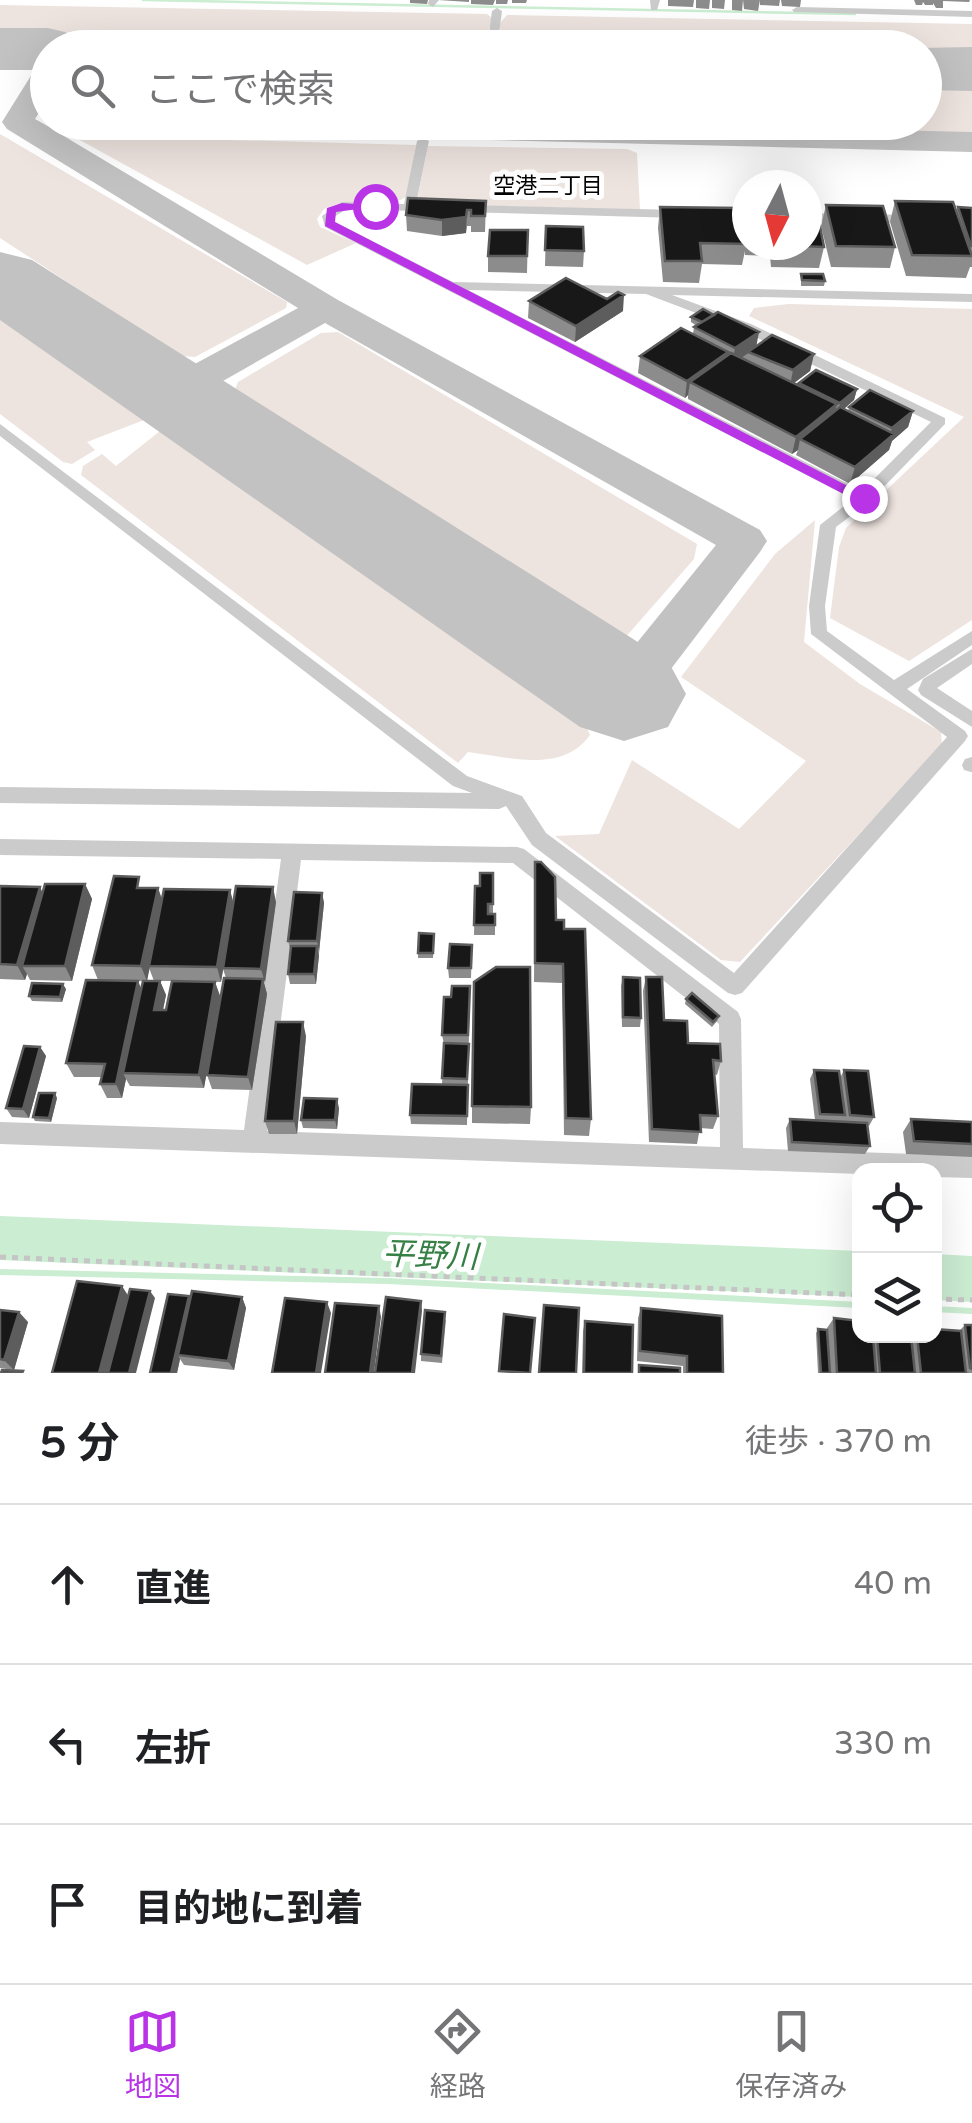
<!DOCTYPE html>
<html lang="ja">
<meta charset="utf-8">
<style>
:root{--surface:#fff;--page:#f2f2f2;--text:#202124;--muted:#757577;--line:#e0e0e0;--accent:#b834e6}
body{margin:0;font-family:"Varela Round","Noto Sans JP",sans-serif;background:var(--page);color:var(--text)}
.controls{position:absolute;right:30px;bottom:30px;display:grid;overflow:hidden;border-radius:20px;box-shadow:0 10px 40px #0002}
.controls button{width:90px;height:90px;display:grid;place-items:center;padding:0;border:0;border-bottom:2px solid var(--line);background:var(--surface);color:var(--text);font:50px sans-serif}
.compass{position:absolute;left:732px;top:170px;width:90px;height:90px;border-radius:50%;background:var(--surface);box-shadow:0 10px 40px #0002;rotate:186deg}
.stop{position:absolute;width:30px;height:30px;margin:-22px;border:8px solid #b834e6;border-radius:50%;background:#fff}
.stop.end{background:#b834e6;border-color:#fff;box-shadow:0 2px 10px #0008}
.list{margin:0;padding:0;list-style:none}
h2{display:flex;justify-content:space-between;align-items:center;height:130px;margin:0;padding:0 40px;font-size:42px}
h2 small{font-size:32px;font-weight:400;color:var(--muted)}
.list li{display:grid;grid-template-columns:65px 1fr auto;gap:30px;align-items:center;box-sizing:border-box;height:160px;padding:0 40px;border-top:2px solid var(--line)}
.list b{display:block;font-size:38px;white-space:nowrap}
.list em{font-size:32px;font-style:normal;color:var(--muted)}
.icon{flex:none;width:55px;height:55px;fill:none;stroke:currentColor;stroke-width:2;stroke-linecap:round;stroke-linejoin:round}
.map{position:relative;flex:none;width:972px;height:1373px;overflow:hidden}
.search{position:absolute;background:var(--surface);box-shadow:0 10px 40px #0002;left:30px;right:30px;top:30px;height:110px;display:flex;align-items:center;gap:25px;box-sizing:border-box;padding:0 35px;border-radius:55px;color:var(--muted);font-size:38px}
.sheet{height:610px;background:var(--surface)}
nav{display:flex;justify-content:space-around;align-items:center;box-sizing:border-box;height:140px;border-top:2px solid var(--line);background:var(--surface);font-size:28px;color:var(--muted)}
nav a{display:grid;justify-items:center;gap:5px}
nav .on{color:var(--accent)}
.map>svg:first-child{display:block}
.green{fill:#ede3df}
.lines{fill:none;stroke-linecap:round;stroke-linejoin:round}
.stream-far1{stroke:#cbedd2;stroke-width:2.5}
.stream{stroke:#cbedd2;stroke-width:6}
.river{fill:#cbedd2;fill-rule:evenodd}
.taxiway{fill:#c2c2c2;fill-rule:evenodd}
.runway{fill:#c2c2c2;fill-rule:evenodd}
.path{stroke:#c5c5c5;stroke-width:5;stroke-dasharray:6 6;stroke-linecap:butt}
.minor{fill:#cbcbcb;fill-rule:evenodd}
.wall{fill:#8c8c8c;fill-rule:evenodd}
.shaded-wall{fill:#5d5d5d}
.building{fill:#181818;stroke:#5d5d5d;stroke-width:2.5}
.route{fill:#b834e6}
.labels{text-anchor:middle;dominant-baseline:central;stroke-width:10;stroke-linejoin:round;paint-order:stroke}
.far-neighbourhood-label{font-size:22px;fill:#000;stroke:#fff}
.near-water-label{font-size:32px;font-style:italic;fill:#368046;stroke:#fff}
</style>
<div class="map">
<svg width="972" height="1373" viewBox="0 0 972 1373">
<rect width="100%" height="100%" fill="#fff"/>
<!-- green -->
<path class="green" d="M0 5 487 14 492 18 486 41 0 31Z
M507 15 972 24V50L501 41 499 24Z
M925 88 972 89V133L608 123 924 122Z
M0 134 287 302 286 308 195 357 181 356 0 238Z
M84 136 416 145 407 196C385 213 350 196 324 209L317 219 320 227 356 243 307 265 78 139Z
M428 146 627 149 637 153 640 210 423 204 417 200Z
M789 304 972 309V620L909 661 830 618 839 547 846 528 964 417 749 316 754 308Z
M0 316 144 420 87 442 95 450 72 464 63 462 0 414Z
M338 332 697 544 694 559 624 639 235 390 238 382 321 333Z
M165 427 585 724 590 735C562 774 509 757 468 752L458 763 81 475 83 466 102 454 116 466Z
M815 520 804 642 860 684 941 732 942 745 740 962 721 960 555 836 599 834 632 760 739 829 806 761 681 677 775 554Z"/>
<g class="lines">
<!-- stream-far1 -->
<path class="stream-far1" d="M143 0 855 14"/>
<!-- stream -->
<path class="stream" d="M0 1272 388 1281 860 1305
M934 1309 972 1311"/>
<!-- river -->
<path class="river" d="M0 1216 860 1251V1297L0 1260Z
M934 1254 972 1256V1302L934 1300Z"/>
<!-- taxiway -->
<path class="taxiway" d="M48 63V98L35 119 51 128 46 122 48 120 518 122 972 132V152L52 129 338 300 760 530 767 541 760 552 642 707 624 713 606 707 599 694 606 681 716 545 325 323 186 402 172 405 158 402 152 393 158 384 298 308 7 129 2 122 37 66Z
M10 275 23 278 28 286 23 294 0 301V277Z"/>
<!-- runway -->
<path class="runway" d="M0 28H48L73 34 82 48H48V70H0Z
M972 47V91L924 90V48H919Z
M0 252 32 260 668 661 686 694 668 727 624 741 580 727 0 320Z"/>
<!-- path -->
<path class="path" d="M0 1257 860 1295
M934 1299 972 1300"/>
<!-- minor -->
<path class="minor" d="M429 0H439L433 7 428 4Z
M650 0H660L657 10H651Z
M797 7 972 11V17L794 12 792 10Z
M497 8 502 11 498 41 493 44 488 41 492 11Z
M423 138 429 141 416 204 433 205V211L345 210 334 217 335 222 453 282 972 294V302L672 295 751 324 945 418V424L869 502 836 527 825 606 827 631 894 680 972 631V645L907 689 965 731 968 736 965 741 742 993 735 995 728 993 532 845 506 806 499 809 0 803V787L472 793 453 786 0 436V424L467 776 522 796 546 833 734 973 947 737 811 634 809 606 820 525 853 499 325 227 322 216 342 202 404 204 417 141ZM468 290 646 294 741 330 931 422 862 491Z
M465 205 679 210 685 214 679 218 461 212 459 209Z
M807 213 912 215 918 219 912 223 807 221Z
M972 649V664L937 688 972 711V727L921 695 918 690 923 679Z
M972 757V772H971L964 770 962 765 965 759Z
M0 839 517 847 524 849 738 1012 741 1019 743 1148 972 1156V1178L934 1177V1170H860V1174L0 1144V1122L244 1130 281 859 0 855ZM301 860 513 863 719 1024 720 1147 267 1131Z"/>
</g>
<!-- wall -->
<path class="wall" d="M410 0H428L427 4 410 3Z
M438 0H469V2Z
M471 0H495L493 5 471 4Z
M496 0H508L507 4H496Z
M512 0H527L526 3H512Z
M668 0H694L693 7 668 6Z
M696 0H710L709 9 696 8Z
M712 0H725L724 9 712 8Z
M732 0H743L742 11 732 10Z
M743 0H760L758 11 744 9Z
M760 0H780L779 6 760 5Z
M781 0H801L800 7 782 6Z
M914 0H970L969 2 943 1V8H936L933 3V5H925L923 2 922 5H916Z
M486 201 485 232H471V226H467L466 233 442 236 407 231 406 215Z
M895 201 956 212 958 207 972 208V267H970L966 278 906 276 890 222Z
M826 205 895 247 890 268 831 267 821 226Z
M660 207 743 226 746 208H747V245H807L824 247 819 268 771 267 770 256 745 255V251L742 265 702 264 699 283 663 282 658 228Z
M546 226 584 251 583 267 545 266Z
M528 230 527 273 488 272V256Z
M801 274 825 281 824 286H801Z
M529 301 623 311 575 342 528 318Z
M691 317 756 346 814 354 810 371 794 383 799 386V383L857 389 854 400 844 409 848 411 849 407 913 411 908 427 892 441 889 450 850 484 796 455 798 450 792 454 688 399V395L685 398 638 373 640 356 693 334 694 327 697 326 691 322Z
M535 862 556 920 564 929 591 1119 589 1136 564 1135 562 983 534 982Z
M493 873V914H495V935H474L475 886H480Z
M85 884 92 899 72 981 30 980 27 974 25 980 0 979V886L40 887 42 892Z
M158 888 162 899 230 890 233 904 276 902 264 983 267 994 252 1090 212 1089 207 1075 226 978 223 969 221 982 178 981 215 982 220 996 204 1088 130 1086 126 1079 122 1098H107L100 1084 102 1077H74L66 1063 141 989 143 981 98 980 92 965ZM149 968 154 981H147ZM160 981H172L166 1010H163L166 995Z
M322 893 324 903 316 984H290L288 974 291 951 288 941Z
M434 939 433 958H418V953Z
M472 945 471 978H449L448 968Z
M623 977 641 1018 640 1027H622L621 986Z
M646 977 664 1020 688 1043 721 1061 717 1075 714 1074 718 1116 713 1129 700 1128 697 1144 649 1142 643 991Z
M470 986 467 1125 411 1124 410 1115 442 1084 444 1044 442 1035 451 997Z
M66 989 62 1002 32 1001 29 996Z
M686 999 718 1020 712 1027 685 1004Z
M306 1036 297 1134H269L265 1121Z
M40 1047 46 1056 29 1118 12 1117 6 1108Z
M814 1070 840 1078 844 1070 874 1117 869 1126 867 1125 870 1146 865 1154 788 1151 786 1128 790 1119 815 1120 810 1079Z
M57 1098 51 1122 35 1121 33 1117Z
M472 1106 531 1107 530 1124 472 1123Z
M339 1108 337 1129 303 1128 301 1120Z
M911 1119 972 1122V1157L906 1154 903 1132Z
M242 1297 246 1308 234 1370 184 1365 180 1359 177 1373H150Z
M641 1308 723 1373H683V1366L637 1361 638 1318Z
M0 1310 28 1322 14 1370 0 1368Z
M834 1318 860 1336H934L959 1331 965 1325H972V1373H818L816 1333 818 1329 828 1349 827 1328Z
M446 1319 442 1363 421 1361V1354Z
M585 1321 632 1373H582L583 1331Z"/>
<!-- shaded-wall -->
<path class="shaded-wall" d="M467 210 466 233 442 236V220Z
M624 295 623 311 575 342 576 326Z
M759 332 756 348 732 364 735 348Z
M728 352 726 369 690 382 688 395 685 398 687 381Z
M814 354 810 371 790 386 793 370Z
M857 389 854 400 838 414 840 403Z
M837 404 833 421 800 439 798 450 792 454 796 437Z
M913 411 908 427 892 441 889 450 850 484 855 467 889 438 892 428Z
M85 884 92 899 72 981 65 966Z
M40 887 47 903 22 966 27 974 25 980 17 965Z
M273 887 276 902 265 983 261 969Z
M158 888 163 903 147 981 141 966Z
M230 890 234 905 221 982 217 967Z
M322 893 324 903 319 951 317 941Z
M317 946 319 956 316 984 314 974Z
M263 979 267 994 252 1090 248 1077Z
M138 981 144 995 123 1073 126 1079 122 1098 116 1084Z
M160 981 166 995 160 1024 154 1010Z
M215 982 220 996 204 1088 199 1075Z
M63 984 66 989 62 1002 60 997Z
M303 1022 306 1036 297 1134 294 1121Z
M40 1047 46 1056 29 1118 23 1109Z
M55 1093 57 1098 51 1122 49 1118Z
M337 1099 339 1108 337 1129 335 1120Z
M122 1286 129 1297 110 1373H99Z
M150 1291 155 1298 136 1373H129Z
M189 1296 193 1303 178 1355 180 1359 177 1373H171Z
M242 1297 246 1308 234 1370 228 1361Z
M421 1301 422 1311 415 1373H412Z
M327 1302 331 1313 321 1373H316Z
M379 1306 381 1317 374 1373H370Z
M19 1312 28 1322 14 1370 4 1360Z"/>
<!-- building -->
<path class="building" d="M408 198 486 201 485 216H471V210H467L466 217 442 220 406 215Z
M895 201 953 202 972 256 912 255Z
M826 205 883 206 895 247 836 246Z
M660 207 740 208 746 244 700 243 702 261H665Z
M958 207 972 208V246H971Z
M807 211H817L824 247 775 245H807Z
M546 226 583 227 584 251 545 250Z
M490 230H528L527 256H488Z
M801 274H823L825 281 802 280Z
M566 278 607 299 618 292 624 295 576 326 529 301Z
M703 309 714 315 702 322 691 317Z
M718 312 759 332 735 348 694 327Z
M681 328 728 352 687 381 640 356Z
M772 335 814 354 793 370 748 352Z
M731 353 837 404 796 437 690 382Z
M816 370 857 389 840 403 799 383Z
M870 390 913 411 892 428 849 407Z
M840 407 894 434 855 467 800 439Z
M535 862H541L555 877 556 920H564V929H585L591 1119 566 1118 563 964 535 963Z
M480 873H493V904H488V914H495V925H474L475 886H480Z
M114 876 139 877 137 888H158L141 966 92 965Z
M45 884H85L65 966H22Z
M0 886 40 887 17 965 0 964Z
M236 886 273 887 261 969 223 968Z
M164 889 230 890 217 967 149 966Z
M294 892 322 893 317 941H288Z
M419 933 434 934 433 953H418Z
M450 944 472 945 471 968H448Z
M291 946H317L314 974H288Z
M496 967H530L531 1107 472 1106 474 982Z
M623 977 640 978 641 1018 623 1017Z
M646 977H662L664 1020 687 1021 688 1043 720 1044 721 1061 713 1060 718 1116 700 1115 701 1132 652 1129Z
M224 978 263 979 248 1077 207 1075Z
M86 980 138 981 116 1084H100L105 1064 66 1063Z
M143 981H160L154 1010H166L172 981 215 982 199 1075 123 1073Z
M32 983 63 984 60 997 29 996Z
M452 986H470L468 1035H442L444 997H451Z
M692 993 719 1016 713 1022 686 999Z
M276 1022H303L294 1121H265Z
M444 1043 469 1044 467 1079 442 1078Z
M24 1046 40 1047 23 1109 6 1108Z
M814 1070 839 1071 845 1115 820 1114Z
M844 1070 868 1071 874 1117 850 1115Z
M412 1084 468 1085 467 1116 410 1115Z
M39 1093H55L49 1118 33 1117Z
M304 1098 337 1099 335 1120H301Z
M790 1119 867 1123 870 1146 792 1142Z
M911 1119 972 1122V1144L914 1141Z
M77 1281 122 1286 99 1373H52Z
M130 1289 150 1291 129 1373H108Z
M192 1291 242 1297 228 1361 178 1355Z
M168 1294 189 1296 171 1373H150Z
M386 1297 421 1301 412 1373H375Z
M285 1298 327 1302 316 1373H272Z
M335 1303 379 1306 370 1373H325Z
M544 1305 579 1308 576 1373H539Z
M641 1308 722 1316 723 1373H687V1356L640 1351Z
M0 1310 19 1312 4 1360 0 1359Z
M425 1310 445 1312 441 1356 421 1354Z
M504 1314 535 1318 530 1373 499 1371Z
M834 1318 860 1321V1336H873L876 1373H837Z
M585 1321 633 1325 632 1373H584Z
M965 1325H972V1369L970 1368Z
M818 1329 827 1330 830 1373H821Z
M934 1329 961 1331 966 1373H921L917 1336H934Z
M877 1336H911L915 1373H880Z
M639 1365 680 1368V1373H639Z
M2 1370 23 1371 22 1373H1Z"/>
<!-- route -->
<path class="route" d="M342 203 380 206 336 212 335 222 871 498 859 502 325 226 327 208Z"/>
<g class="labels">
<!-- far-neighbourhood labels -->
<g class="far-neighbourhood-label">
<text x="548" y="186">空港二丁目</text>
</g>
<!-- near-water labels -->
<g class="near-water-label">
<text transform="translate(430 1256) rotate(2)">平野川</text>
</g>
</g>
</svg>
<div class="controls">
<button><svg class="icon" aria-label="locate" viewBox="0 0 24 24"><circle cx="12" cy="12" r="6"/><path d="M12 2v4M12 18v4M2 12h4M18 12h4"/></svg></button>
<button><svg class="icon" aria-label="layers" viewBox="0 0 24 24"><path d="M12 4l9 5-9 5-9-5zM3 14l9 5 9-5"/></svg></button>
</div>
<svg class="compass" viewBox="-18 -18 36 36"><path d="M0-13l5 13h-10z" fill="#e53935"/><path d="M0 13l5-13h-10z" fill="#757577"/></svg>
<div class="stop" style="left:375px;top:206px"></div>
<div class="stop end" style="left:864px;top:498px"></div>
<div class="search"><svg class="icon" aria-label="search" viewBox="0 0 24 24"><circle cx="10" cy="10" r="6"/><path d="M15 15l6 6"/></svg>ここで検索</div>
</div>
<section class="sheet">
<h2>5 分<small>徒歩 · 370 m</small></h2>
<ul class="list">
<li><svg class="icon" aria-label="ahead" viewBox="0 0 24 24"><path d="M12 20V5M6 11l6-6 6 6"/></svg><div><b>直進</b></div><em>40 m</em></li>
<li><svg class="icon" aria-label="left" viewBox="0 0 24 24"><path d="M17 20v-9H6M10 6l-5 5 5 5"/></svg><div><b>左折</b></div><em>330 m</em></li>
<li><svg class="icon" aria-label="arrive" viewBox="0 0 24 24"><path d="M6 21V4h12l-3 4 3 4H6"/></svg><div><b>目的地に到着</b></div></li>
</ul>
</section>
<nav>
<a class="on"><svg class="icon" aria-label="map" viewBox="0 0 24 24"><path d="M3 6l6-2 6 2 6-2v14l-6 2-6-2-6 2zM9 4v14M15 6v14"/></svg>地図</a>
<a><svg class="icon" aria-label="directions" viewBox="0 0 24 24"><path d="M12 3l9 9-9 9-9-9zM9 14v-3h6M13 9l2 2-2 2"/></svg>経路</a>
<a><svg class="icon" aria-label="saved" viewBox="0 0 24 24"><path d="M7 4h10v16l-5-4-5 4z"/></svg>保存済み</a>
</nav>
